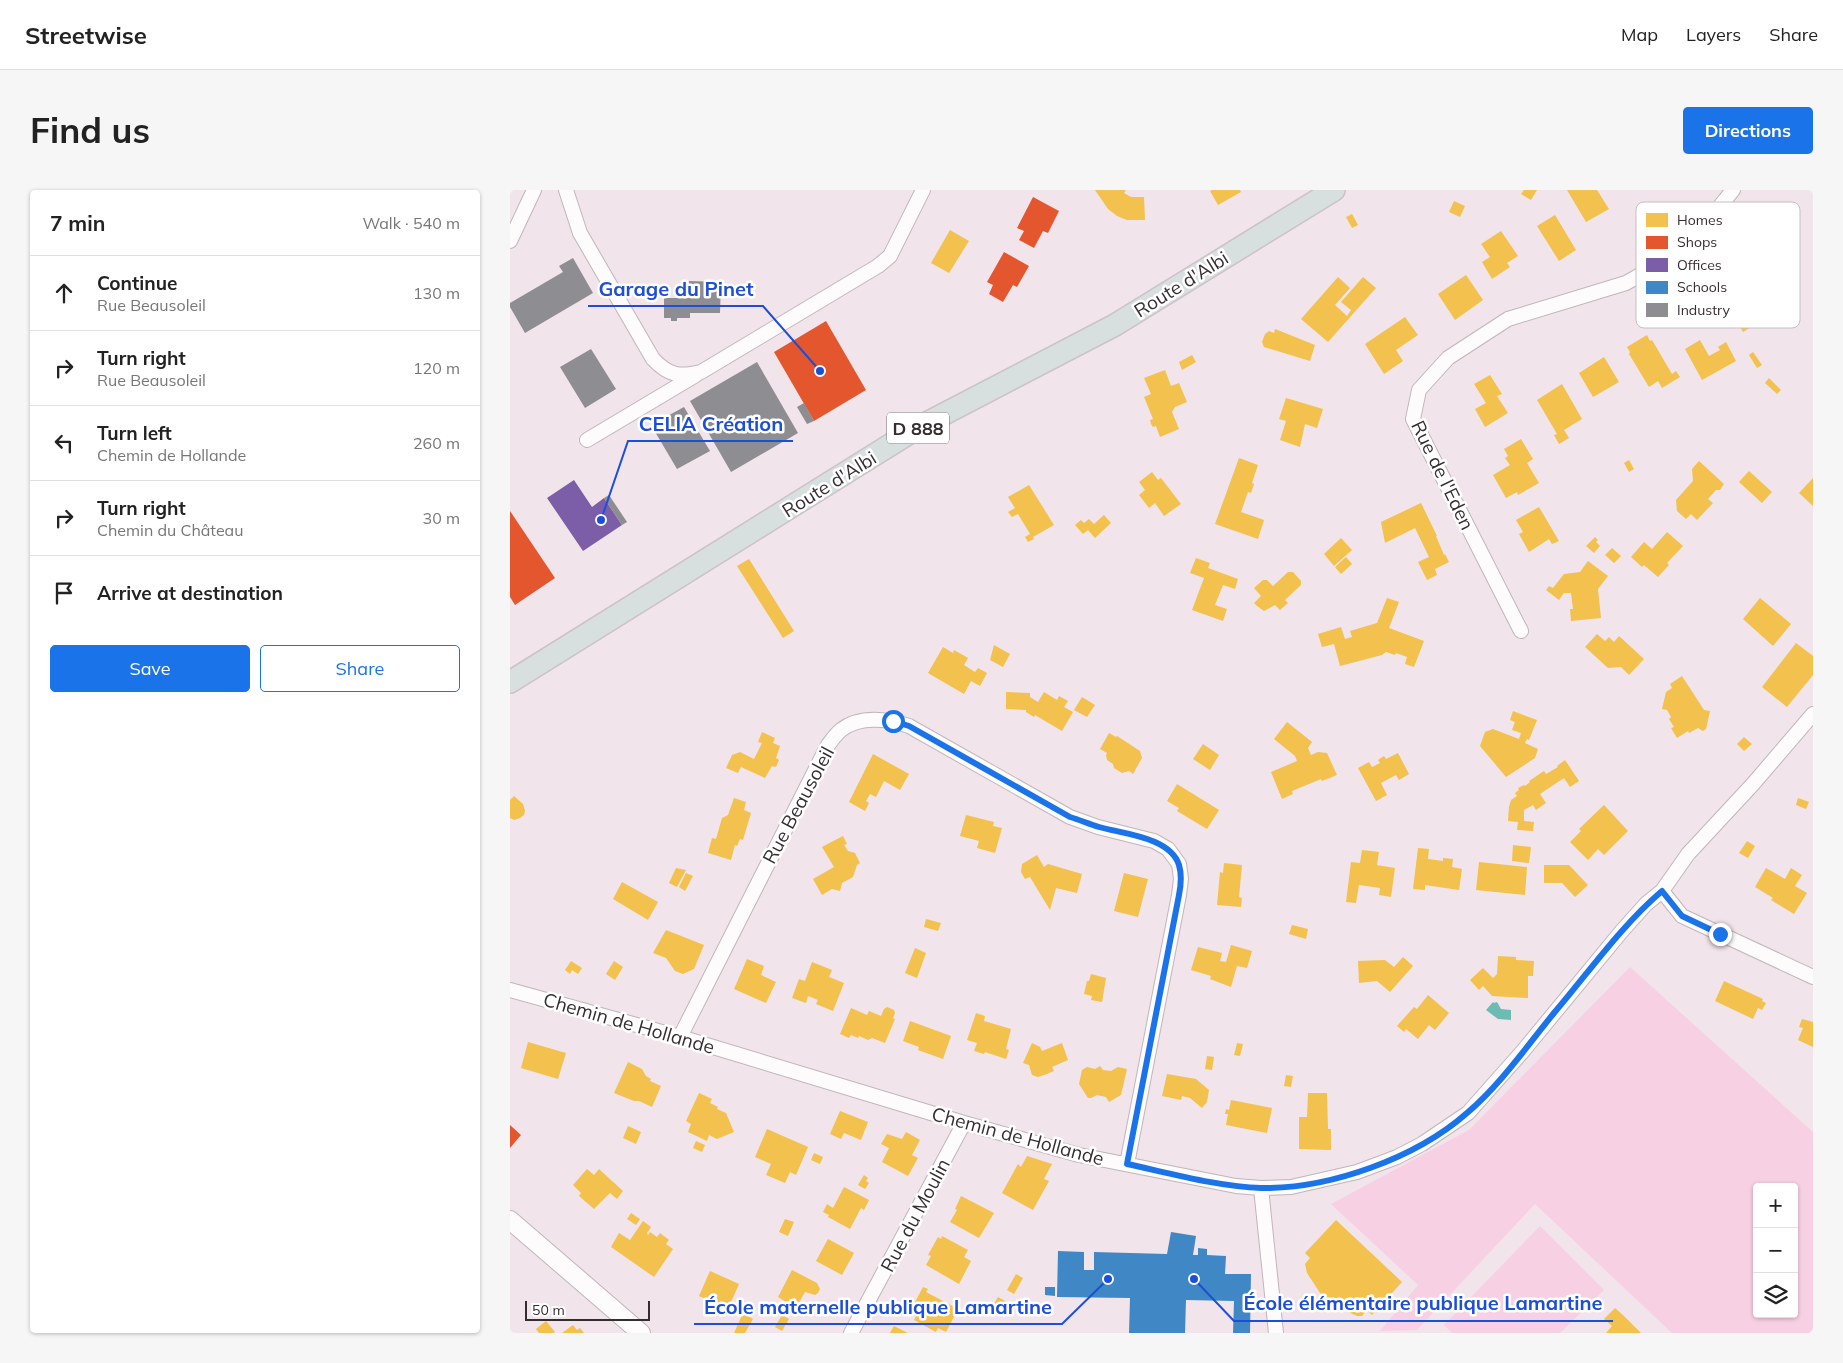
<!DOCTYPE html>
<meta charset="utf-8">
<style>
:root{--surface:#fff;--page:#f6f6f6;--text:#222;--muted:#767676;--line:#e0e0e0;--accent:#1a73e8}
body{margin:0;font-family:Mulish,sans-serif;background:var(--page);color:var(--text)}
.controls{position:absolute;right:15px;bottom:15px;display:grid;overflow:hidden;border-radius:5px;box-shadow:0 1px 4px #0004}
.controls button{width:45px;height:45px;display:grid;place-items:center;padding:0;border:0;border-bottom:1px solid var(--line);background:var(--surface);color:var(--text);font:25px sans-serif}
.scale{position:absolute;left:15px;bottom:12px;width:125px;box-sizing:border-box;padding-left:5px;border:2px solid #362d31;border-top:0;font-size:14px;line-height:18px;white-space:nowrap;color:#362d31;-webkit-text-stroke:4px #fff;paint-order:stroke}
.stop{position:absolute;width:15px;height:15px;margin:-11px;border:4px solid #1a73e8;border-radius:50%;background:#fff}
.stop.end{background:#1a73e8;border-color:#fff;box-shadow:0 1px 5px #0008}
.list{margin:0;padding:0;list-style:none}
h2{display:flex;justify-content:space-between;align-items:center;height:65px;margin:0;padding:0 20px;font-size:21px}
h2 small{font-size:16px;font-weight:400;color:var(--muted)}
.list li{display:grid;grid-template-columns:32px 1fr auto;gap:15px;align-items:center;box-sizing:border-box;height:75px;padding:0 20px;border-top:1px solid var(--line)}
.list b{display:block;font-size:19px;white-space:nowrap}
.list p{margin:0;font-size:16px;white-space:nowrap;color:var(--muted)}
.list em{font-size:16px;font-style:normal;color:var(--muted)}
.actions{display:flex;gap:10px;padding:15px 20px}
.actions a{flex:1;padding:11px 0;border:1px solid var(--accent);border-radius:5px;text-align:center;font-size:18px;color:var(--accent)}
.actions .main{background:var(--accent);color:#fff}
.icon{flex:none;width:28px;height:28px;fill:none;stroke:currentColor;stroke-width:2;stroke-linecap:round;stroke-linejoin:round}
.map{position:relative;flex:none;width:1303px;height:1143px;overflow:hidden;border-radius:5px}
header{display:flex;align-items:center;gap:30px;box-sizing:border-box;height:70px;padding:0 25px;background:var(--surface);border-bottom:1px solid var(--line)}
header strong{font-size:24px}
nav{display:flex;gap:28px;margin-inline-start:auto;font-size:18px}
.intro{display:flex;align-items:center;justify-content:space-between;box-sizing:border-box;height:120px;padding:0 30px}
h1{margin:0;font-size:35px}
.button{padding:12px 22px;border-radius:5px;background:var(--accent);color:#fff;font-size:18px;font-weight:700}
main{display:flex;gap:30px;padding:0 30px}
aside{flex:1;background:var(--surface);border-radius:5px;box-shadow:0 1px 4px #0004}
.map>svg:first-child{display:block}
.green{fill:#f7d0e3;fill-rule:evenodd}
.water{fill:#6dbcb3}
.homes{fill:#f2c14e}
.shops{fill:#e4572e}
.offices{fill:#7b5ea7}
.schools{fill:#3f88c5}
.industry{fill:#8d8d92}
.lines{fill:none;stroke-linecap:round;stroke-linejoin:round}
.minor-casing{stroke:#c0b6ba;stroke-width:16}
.tertiary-casing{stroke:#c0b6ba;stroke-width:20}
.primary-casing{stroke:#cac3c7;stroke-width:24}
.minor{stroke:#fdfbfc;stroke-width:14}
.tertiary{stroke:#fdfbfc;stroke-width:18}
.primary{stroke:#d7dfdf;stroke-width:21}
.route{stroke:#1a73e8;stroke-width:6}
.labels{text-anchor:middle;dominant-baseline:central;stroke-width:5;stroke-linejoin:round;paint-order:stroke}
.shield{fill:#fff;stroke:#726c6f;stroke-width:1}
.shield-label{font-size:18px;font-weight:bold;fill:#362d31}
.street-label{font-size:19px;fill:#362d31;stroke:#fff}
.key{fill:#fff;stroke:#c3c0c1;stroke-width:1}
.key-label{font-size:14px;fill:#362d31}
.leader{fill:none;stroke:#1d4ed8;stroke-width:2}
.callout-dot{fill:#1d4ed8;stroke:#fff;stroke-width:2}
.callout-label{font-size:20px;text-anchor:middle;font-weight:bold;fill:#1d4ed8;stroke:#fff;stroke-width:5;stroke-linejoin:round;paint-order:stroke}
</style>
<header>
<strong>Streetwise</strong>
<nav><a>Map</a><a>Layers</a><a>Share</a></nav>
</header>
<div class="intro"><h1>Find us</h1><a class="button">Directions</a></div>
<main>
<aside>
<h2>7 min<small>Walk · 540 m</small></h2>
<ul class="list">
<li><svg class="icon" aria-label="ahead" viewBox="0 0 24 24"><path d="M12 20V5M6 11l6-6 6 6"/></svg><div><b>Continue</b><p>Rue Beausoleil</p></div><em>130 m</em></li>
<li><svg class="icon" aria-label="right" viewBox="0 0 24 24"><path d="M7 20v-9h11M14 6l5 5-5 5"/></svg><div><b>Turn right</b><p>Rue Beausoleil</p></div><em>120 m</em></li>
<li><svg class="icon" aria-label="left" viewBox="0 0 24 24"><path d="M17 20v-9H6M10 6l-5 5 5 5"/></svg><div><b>Turn left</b><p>Chemin de Hollande</p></div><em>260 m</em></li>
<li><svg class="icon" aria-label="right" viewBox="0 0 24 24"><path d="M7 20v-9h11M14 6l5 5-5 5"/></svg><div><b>Turn right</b><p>Chemin du Château</p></div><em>30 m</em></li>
<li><svg class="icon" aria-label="arrive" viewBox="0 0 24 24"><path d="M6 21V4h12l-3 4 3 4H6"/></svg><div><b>Arrive at destination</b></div></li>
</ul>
<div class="actions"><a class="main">Save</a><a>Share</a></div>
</aside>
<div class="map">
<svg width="1303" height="1143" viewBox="0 0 1303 1143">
<rect width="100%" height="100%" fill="#f1e4ea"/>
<!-- green -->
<path class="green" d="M1120 777 1303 942V1138L1299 1143H1162L1025 1014 907 1140 870 1141 908 1095 821 1014 959 940ZM1247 997H1284V1124H1247Z
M1030 1036 1094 1100 1050 1143H942L934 1135Z"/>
<!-- water -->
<path class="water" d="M983 812 984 813 987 812 991 819 1001 820V830L988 829 976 820Z"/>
<!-- homes -->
<path class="homes" d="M585 0H616L614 3 621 7H634L635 30H617L607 26 598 19Z
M702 0H730L731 2 708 15 700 1Z
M1014 0H1027L1021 10 1011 4Z
M1057 0H1087L1099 19 1076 32Z
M944 11 955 16 950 27 939 22Z
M842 24 848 35 842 38 836 27Z
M1045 25 1066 60 1049 71 1027 36Z
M440 40 459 51 439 83 421 73Z
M991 41 1008 66 997 73 1000 77 982 89 972 72 980 67 971 54Z
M956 85 973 110 945 130 928 104Z
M828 87 840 98 825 115 837 126 841 120 831 112 853 87 866 98 818 152 791 129Z
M1242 98 1245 103 1252 99 1265 119 1257 123 1259 126 1233 142 1220 119 1221 114 1228 110 1232 112 1229 106Z
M895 127 908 145 886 160 893 171 874 184 855 154Z
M765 139 805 155 800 171 754 157 752 152 755 144 759 141 764 143Z
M1137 145 1140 151 1142 150 1162 184 1166 181 1170 187 1152 198 1148 191 1139 197 1119 164 1120 162 1117 157Z
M1190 150 1199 166 1210 160 1208 157 1216 152 1226 171 1192 190 1175 159Z
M1243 162 1252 175 1247 178 1239 165Z
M682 165 686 172 672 180 669 172Z
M1094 167 1109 192 1083 207 1069 183Z
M655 180 661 196 669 193 677 212 665 217 662 222 669 239 650 247 646 236 643 237 641 234 640 230 643 229 634 207 641 204 634 188Z
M980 185 992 204 987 206 998 223 975 237 965 219 976 213 964 194Z
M1259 188 1271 200 1267 204 1255 193Z
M1052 194 1072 229 1054 240 1059 248 1049 254 1044 245 1047 244 1027 210Z
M776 208 813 219 807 238 795 234 790 257 770 250 776 231 769 229Z
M1011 249 1023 269 1017 273 1029 293 1008 305 1007 302 996 308 983 285 1000 275 995 268 998 266 994 259Z
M729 268 748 275 742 293 744 294 741 303 738 302 731 322 754 330 748 349 705 334Z
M1119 270 1124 279 1119 282 1114 273Z
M1189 271 1214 294 1210 300H1206L1198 309 1203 313 1187 330 1181 324 1176 329 1167 321 1166 310 1183 291 1182 279Z
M1239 281 1262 302 1252 313 1229 292Z
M642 282 648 290 651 288 671 314 654 326 645 313 639 318 629 305 635 300 629 292Z
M1303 288V316L1289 303Z
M519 295 544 335 523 347 524 349 518 352 515 347 520 344 508 324 502 327 498 322 505 318 498 307Z
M911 313 927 346H926L934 365 935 364 939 372 925 379 927 385 917 390 908 372 919 367 905 338 875 353 871 332Z
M1029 317 1049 351 1042 354 1039 349 1019 362 1009 344 1013 342 1006 330Z
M594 325 601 333 585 348 578 340 573 344 565 335 571 330 574 333 579 329 584 334Z
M1157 342 1173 356 1157 373 1159 375 1148 387 1134 375 1132 377 1121 367 1134 352 1142 359Z
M1085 347 1088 350 1086 352 1090 356 1084 363 1076 356Z
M831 348 842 360 824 376 814 364Z
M1102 358 1111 366 1104 373 1095 365Z
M836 367 842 374 831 384 825 377Z
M686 368 700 373 698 378 728 389 725 399 713 395 705 415 717 419 713 431 682 420 694 388 680 383Z
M239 369 284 441 273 448 227 376Z
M1078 371 1098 386 1088 399 1091 428 1061 431 1060 419H1063L1061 403H1054L1049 410 1036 400 1039 396 1043 398 1054 384 1070 382Z
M778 382H783L791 391V395L775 410 778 413 770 420 765 415 754 421 747 416 744 413 751 406 744 398 753 390H757L763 396Z
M877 408 889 412 879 438 914 451 904 477 895 474 897 467 886 463 885 465 876 462 872 465 830 476 824 454 812 457 808 444 831 437 835 449 842 447 840 441 867 433Z
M1250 408 1281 434 1263 456 1233 429Z
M1087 444 1095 451 1099 447 1104 452 1109 446 1134 469 1119 485 1111 477 1098 478 1075 457Z
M1286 453 1303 466V485L1277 517 1252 497Z
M484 455 500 464 493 477 480 470Z
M433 457 443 463 444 460 458 468 454 475 465 482 468 478 477 483 470 496 461 491 454 504 418 483Z
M1172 486 1194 520 1200 521 1196 539 1193 541 1188 538 1179 543 1178 541 1167 548 1161 538 1164 537 1159 529 1161 527 1157 520 1152 519 1156 502 1162 498 1160 494Z
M496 502 520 503V507L528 512 534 502 547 510 549 506 558 511 554 517 563 522 552 541 525 525 524 527 516 522V520L496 519Z
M572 507 585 515 577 527 564 520Z
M1003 521 1027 530 1019 550 1017 549 1015 553 1028 559 1025 568 996 587 970 556 975 542 983 539 1009 549 1011 543 1002 540 1005 532 1000 530Z
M777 532 802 552 798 558 801 565 808 562 817 563 827 585 812 591 811 589 782 601 783 604 772 609 761 582 787 571 785 566 764 549Z
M252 542 265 548 263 553 270 556 266 568 269 570 266 577 262 576 255 588 231 577 228 583 216 578 222 565 230 562 244 569 252 553 248 552Z
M599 543 606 547 607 546 630 561 632 568 623 584 619 581 612 583 604 578 603 574 597 570 596 565 597 563 590 559Z
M1234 547 1242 554 1234 561 1227 554Z
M693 554 709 565 700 580 683 569Z
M888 563 899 584 889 590 886 585 871 593 877 605 866 611 848 578 859 572 862 577 870 573 868 570 874 566 876 569Z
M363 564 399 584 390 600 374 591 366 607 360 604 356 611 359 613 355 621 339 612Z
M1055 570 1069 591 1060 597 1054 588 1030 604 1036 613 1026 620 1023 615 1014 620V631L1024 632 1023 641 1007 640 1008 632 998 631 999 617 1001 610 1007 606 1005 603 1009 600 1008 598 1014 595 1015 596 1020 592 1019 591 1034 581 1036 584 1048 577 1047 576Z
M667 594 709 620 697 639 667 621 669 618 657 611Z
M4 606 13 614 15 621 14 625 10 628 4 630 0 628V610Z
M224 608 236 612 234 620 241 623 233 650 230 649 227 656 225 655 221 670 198 663 202 648 206 649 212 628 218 625Z
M1288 608 1299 612 1296 619 1286 615Z
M1094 615 1118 641 1094 665 1088 659 1078 670 1060 652 1071 641 1069 639Z
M456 625 484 632 483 636 492 638 485 663 467 658 469 651 450 646Z
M333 646 337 654 334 655 338 661 345 663 350 673 347 675 343 687 332 693 330 701 322 699 312 705 303 689 324 677 312 657Z
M1237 651 1245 656 1238 668 1229 663Z
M1003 655 1021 657 1019 673 1002 671Z
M908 658 919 659 918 669 933 671V668L943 669 942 677 952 679 949 700 915 695V700L903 699Z
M852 660 869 662 867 675 885 678 881 707 869 705 870 698 849 695 846 713 836 712 841 672 850 673Z
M527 665 534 677 538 674 572 684 567 703 546 698 540 720 520 687 515 689 511 682 512 674Z
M969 672 1017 677 1015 705 966 700Z
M714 673 732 675 729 707 732 708 731 717 707 715 710 682 713 683Z
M1034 675H1059L1078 695 1065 707 1052 693H1034Z
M166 678 176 680 167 697 159 693Z
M1256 678 1275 689 1281 678 1292 685 1285 696 1297 703 1284 724 1261 710 1263 708 1245 697Z
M176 683 183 686 175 701 169 697Z
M614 683 638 689 628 727 604 721Z
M112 692 148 712 138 730 103 709Z
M416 729 431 733 428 741 414 737Z
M782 735 798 739 796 749 779 744Z
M156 740 194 755 184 779 173 784 165 781 156 768 143 763Z
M721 755 742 761 737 778 727 776 721 797 700 789 701 786 681 780 688 757 712 763 710 771 716 772Z
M405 758 416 763 407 788 395 783Z
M988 766 1006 767V770L1024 771 1023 786H1018V808L982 806 973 796 969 800 960 790 973 778 983 788 987 784Z
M893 767 903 776 880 802 867 791 849 793 848 771 875 770 884 777Z
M237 769 254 776 251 785 266 792 256 813 224 799Z
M61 771 72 778 68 784 62 780 60 784 55 780Z
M104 771 113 777 105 790 96 784Z
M302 772 322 780 319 787 334 793 323 821 306 814 308 810 298 806 296 813 282 808 289 789 295 791Z
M581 784 596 788 592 812 581 810 582 806 574 804 577 791H579Z
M1214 791 1253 809 1252 811 1256 813 1252 820 1248 818 1243 829 1205 811Z
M918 805 939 823 925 840 919 835 908 849 896 839 894 842 887 836 904 817 907 819Z
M377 817 384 820 385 823 383 828 385 829 375 853 362 848 358 850 349 846 348 848 341 845 339 848 330 844 341 818 357 825 359 821 371 826 374 819Z
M466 823 475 826 474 831 501 839 496 859 499 860 496 869 475 862 474 864 464 861 467 853 457 850Z
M1292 829 1303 832V857L1288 850 1293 838 1289 837Z
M400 831 441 846 433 869 408 860 409 857 393 851Z
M18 852 56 863 48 889 11 878Z
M522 853 530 857 532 861 552 853 558 870 542 877 544 881 537 884 528 887 522 885 519 875 513 873Z
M727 853 733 854 730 866 724 865Z
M697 866 704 867 702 880 695 879Z
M118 872 132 879 136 886 141 889 140 891 151 896 142 917 129 911H124L104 903Z
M590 876 593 880 601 881 608 877 617 879 611 905 599 912 596 907 587 905 581 908H578L569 894 572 880 577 877 585 879Z
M657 884 686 889 699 900 697 912 692 918 680 908 672 906 671 910 652 906Z
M776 885 783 886 781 897 774 896Z
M189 903 202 909 200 913 208 917 207 919 216 923 224 942 207 949 199 945 197 951 178 942 181 934 176 931Z
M798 903H817L818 939H821V960L789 959V927H797Z
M721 910 762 918 757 943 716 935 718 924H715L716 919 719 920Z
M330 921 358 932 351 950 334 943 331 949 320 944Z
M118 936 131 942 126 954 113 948Z
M257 939 298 957 286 985 280 982 275 993 256 985 261 974 245 967Z
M396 942 410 950 402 965 408 968 398 986 372 972 379 958 371 954 377 944 392 949Z
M186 951 195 955 192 962 183 958Z
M304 963 313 967 310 974 301 970Z
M517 966 542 974 534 989 539 991 523 1020 492 1003 508 974 511 977Z
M77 979 84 985 89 979 113 1001 107 1009 100 1003 84 1019 69 1006 71 1003 63 995Z
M354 985 358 988 356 991 359 993 355 999 348 995Z
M334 997 359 1010 354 1020 351 1018 340 1039 318 1027 319 1025 313 1022 317 1014 323 1018Z
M451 1006 484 1023 469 1048 440 1032 447 1020 445 1019Z
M121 1023 130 1029 126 1035 117 1029Z
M275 1029 284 1032 278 1046 269 1042Z
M826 1030 892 1092 862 1125 857 1120 852 1126H847L827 1117 812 1106 797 1083 795 1074 800 1068 795 1063Z
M133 1031 141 1037 137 1043 138 1045 140 1042 147 1047 150 1043 159 1050 156 1054 163 1059 144 1087 101 1057 109 1043 120 1050Z
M432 1046 458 1060 454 1067 461 1071 449 1094 416 1075 421 1066 418 1065 428 1047 431 1049Z
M318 1049 344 1063 332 1085 306 1071Z
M282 1080 307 1093 310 1099 308 1103 305 1105 295 1102 286 1118 268 1107Z
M200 1081 229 1094 218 1119 189 1106Z
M506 1084 513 1088 504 1104 497 1100Z
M413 1097 418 1099 416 1102 448 1119 436 1142 428 1138 426 1142 404 1130 406 1126 403 1125 408 1116 404 1114Z
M488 1107 497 1112 491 1122 482 1117Z
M1105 1118 1114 1126 1131 1143H1096L1102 1136 1094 1129Z
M233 1123 243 1129 235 1143H224Z
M272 1125 279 1129 272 1141 265 1137Z
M36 1131 45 1142 43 1143H29L26 1139Z
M63 1135 67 1140 70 1138 74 1143H52Z
M384 1136 398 1143H380Z"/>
<!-- shops -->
<path class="shops" d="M523 7 549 21 538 43 533 41 524 58 509 50 514 41 507 38Z
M494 62 519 76 507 97 503 95 493 112 479 104 483 95 477 92Z
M316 131 356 200 304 231 264 162Z
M0 321 45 388 5 415 0 407Z
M0 935 11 945 0 958Z"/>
<!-- offices -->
<path class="offices" d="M64 290 82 317 94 308 112 335 73 361 37 308Z"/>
<!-- schools -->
<path class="schools" d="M661 1042 686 1046 683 1065H688V1058L697 1059V1065L716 1066 715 1084H741L740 1143H723L724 1111 676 1110 675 1143H619L620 1108 547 1107 548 1061 574 1062V1080H584V1062L657 1064Z
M535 1097H545V1106L535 1105Z"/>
<!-- industry -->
<path class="industry" d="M63 68 83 103 15 143 0 117V113L53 82 49 76Z
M179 91 211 92 210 123H180V128H167V131H161V128H154V108H179Z
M81 159 106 199 75 218 50 177Z
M247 172 288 243 221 282 180 211Z
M294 213 304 231 297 234 287 217Z
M174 217 200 261 167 279 141 235Z
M99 305 117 332 112 335 94 308Z"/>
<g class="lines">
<!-- minor casing -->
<g class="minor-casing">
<path id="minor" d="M56 0 70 43 143 169C159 186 170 187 191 182L368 76 380 66 413 0
M0 51 24 0
M77 250 186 185
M1011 441 903 229 909 200 938 168 998 129 1116 93 1167 64 1191 40 1223 0
M1152 701 1172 726 1303 787
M0 800 170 847 454 933 569 965 726 996 751 998 781 997 847 982 887 967 912 954 958 923 1013 861 1111 742 1136 714 1152 701 1178 664 1243 594 1303 524
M170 847 318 555C322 550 326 544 331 540 350 525 378 529 399 536L560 627 588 637 644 651 658 659 669 674 671 689 669 705 617 974
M751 998 766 1143
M341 1143 454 933"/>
</g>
<!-- tertiary casing -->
<g class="tertiary-casing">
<path id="tertiary" d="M0 1030 131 1143"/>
</g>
<!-- primary casing -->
<g class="primary-casing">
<path id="primary" d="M0 492 409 237 605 135 824 0"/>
</g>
<!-- minor -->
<use href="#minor" class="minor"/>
<!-- tertiary -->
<use href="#tertiary" class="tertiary"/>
<!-- primary -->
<use href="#primary" class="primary"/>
</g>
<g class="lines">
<!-- route -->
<path class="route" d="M383 531 399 536 560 627C570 630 579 634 589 637 613 644 660 647 669 675 672 685 671 695 669 705L617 974C659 983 710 997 751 998 820 999 906 968 957 923 990 895 1017 856 1044 823 1079 782 1111 736 1152 701L1172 726 1210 744"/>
</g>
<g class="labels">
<!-- shield labels -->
<rect class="shield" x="377" y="222.5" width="62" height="31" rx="4"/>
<g class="shield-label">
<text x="408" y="238">D 888</text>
</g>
<!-- street labels -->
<g class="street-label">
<text transform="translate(671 94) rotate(-32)">Route d'Albi</text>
<text transform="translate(933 285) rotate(64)">Rue de l'Eden</text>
<text transform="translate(319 294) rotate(-32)">Route d'Albi</text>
<text transform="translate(288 615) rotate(-62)">Rue Beausoleil</text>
<text transform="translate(119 833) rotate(16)">Chemin de Hollande</text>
<text transform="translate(508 946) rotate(15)">Chemin de Hollande</text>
<text transform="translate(405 1025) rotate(-62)">Rue du Moulin</text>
</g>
</g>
<!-- legend -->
<rect x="1126" y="12" width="164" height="126" rx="8" class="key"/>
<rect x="1136" y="23" width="22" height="14" fill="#f2c14e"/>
<rect x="1136" y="46" width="22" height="13" fill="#e4572e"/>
<rect x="1136" y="68" width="22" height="14" fill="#7b5ea7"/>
<rect x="1136" y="91" width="22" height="13" fill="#3f88c5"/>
<rect x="1136" y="113" width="22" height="14" fill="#8d8d92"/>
<g class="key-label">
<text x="1167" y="35">Homes</text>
<text x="1167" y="57">Shops</text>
<text x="1167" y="80">Offices</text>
<text x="1167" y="102">Schools</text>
<text x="1167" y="125">Industry</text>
</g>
<!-- callouts -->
<path class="leader" d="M310 181L253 116H78M91 330L118 251H283M684 1089L724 1131H1103M598 1089L552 1134H184"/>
<g class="callout-dot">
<circle cx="310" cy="181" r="5"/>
<circle cx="91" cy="330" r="5"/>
<circle cx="684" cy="1089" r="5"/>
<circle cx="598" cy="1089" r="5"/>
</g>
<g class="callout-label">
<text x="166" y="106">Garage du Pinet</text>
<text x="201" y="241">CELIA Création</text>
<text x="913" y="1120">École élémentaire publique Lamartine</text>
<text x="368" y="1124">École maternelle publique Lamartine</text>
</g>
</svg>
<div class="controls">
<button>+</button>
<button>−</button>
<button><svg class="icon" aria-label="layers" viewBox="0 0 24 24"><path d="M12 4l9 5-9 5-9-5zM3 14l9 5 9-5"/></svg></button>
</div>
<div class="scale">50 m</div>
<div class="stop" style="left:383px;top:531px"></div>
<div class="stop end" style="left:1210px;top:744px"></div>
</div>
</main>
